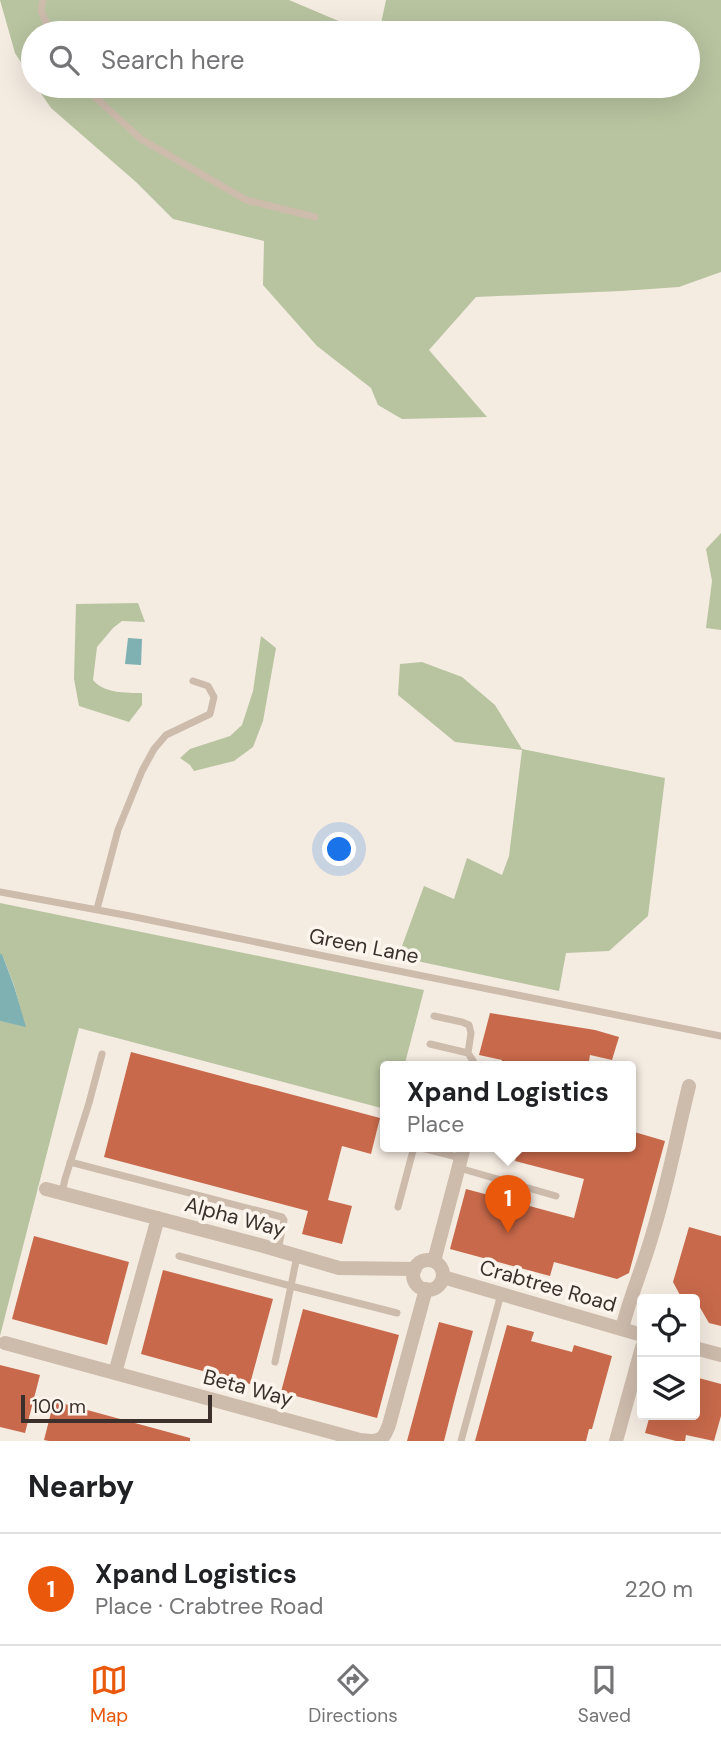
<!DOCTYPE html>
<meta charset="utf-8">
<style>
:root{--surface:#fff;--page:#f6f6f6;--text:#202124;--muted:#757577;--line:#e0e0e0;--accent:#ea580c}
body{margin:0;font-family:"DM Sans",sans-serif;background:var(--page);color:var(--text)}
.controls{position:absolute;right:21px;bottom:21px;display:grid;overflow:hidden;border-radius:7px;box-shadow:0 7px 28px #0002}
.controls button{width:63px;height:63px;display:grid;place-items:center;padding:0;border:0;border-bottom:2px solid var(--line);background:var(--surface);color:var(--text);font:35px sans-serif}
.scale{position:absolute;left:21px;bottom:18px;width:191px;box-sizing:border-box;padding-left:7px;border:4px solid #3b302b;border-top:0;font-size:19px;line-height:24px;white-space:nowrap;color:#3b302b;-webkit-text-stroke:5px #fbf5ee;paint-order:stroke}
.you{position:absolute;left:340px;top:850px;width:24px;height:24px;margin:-18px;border:5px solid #fff;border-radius:50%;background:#1a73e8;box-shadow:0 0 0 10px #1a73e833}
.badge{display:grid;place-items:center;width:46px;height:46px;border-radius:50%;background:var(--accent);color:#fff;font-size:23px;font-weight:700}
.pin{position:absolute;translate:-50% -58px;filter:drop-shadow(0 2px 4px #0008)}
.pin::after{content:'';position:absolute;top:37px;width:24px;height:21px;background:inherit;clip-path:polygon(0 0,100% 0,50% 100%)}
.popup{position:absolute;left:380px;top:1061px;width:256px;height:91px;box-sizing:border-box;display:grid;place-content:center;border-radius:7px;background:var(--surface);filter:drop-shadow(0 2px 5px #0005);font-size:23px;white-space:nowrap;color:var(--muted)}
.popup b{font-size:26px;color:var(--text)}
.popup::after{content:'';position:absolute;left:50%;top:100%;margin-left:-14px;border:14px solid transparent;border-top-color:var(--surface)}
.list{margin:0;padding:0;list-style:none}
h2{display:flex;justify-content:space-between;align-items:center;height:91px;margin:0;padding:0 28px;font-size:30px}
h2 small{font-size:23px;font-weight:400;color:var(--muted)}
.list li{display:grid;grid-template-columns:46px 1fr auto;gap:21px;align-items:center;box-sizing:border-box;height:112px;padding:0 28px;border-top:2px solid var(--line)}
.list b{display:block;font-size:26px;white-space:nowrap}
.list p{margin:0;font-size:23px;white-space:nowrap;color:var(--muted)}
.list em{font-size:23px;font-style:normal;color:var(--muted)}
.icon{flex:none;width:38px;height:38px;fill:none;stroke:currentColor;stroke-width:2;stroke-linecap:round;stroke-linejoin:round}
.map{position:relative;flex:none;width:721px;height:1441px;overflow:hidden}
.search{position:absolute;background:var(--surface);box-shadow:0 7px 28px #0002;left:21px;right:21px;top:21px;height:77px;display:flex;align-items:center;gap:18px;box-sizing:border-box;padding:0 24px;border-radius:38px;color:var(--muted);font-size:26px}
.sheet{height:203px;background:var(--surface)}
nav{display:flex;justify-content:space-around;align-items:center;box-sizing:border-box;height:98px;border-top:2px solid var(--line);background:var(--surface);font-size:19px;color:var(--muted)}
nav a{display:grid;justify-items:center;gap:4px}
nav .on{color:var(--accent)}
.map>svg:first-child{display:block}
.green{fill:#b8c4a0}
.water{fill:#7fb0b2}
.building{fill:#c8694b}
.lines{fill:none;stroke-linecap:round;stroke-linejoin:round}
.lane{stroke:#cdbbac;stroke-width:7}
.street{stroke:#cdbbac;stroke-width:14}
.labels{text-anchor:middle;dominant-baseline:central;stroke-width:7;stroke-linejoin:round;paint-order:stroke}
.street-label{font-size:21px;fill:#3b302b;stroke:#fbf5ee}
</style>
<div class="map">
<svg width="721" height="1441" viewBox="0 0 721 1441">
<rect width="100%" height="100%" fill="#f4ebe1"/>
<!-- green -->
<path class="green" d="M0 0H289L367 33H33V81L15 53Z
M386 0H721V272L679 287 621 291 476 297 429 350 487 417 402 419 378 405 371 388 317 346 263 285 264 241 173 219 136 182 51 108 36 86H688V33H379Z
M721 533V630L706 628 712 581 706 549Z
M138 603 145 622 122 621 113 628 97 647 93 680C103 693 126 693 142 693V705L129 722 79 706 74 679 76 604Z
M261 636 276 648 263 721 253 747 234 761 194 771 190 765 180 758 190 749 230 736 242 725 253 691Z
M422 662 462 677 495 705 522 749 665 778 648 916 609 951 566 953 559 991 398 957 424 886 454 899 467 858 502 875 509 856 522 750 455 742 398 695 400 664Z
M0 903 424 990 404 1067H386L385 1109 79 1028 0 1336V1021L25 1026 14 985 2 954H0Z"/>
<!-- water -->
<path class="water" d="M128 638 142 639 141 665 125 664Z
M0 954H2L14 986 26 1027 0 1021Z"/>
<!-- building -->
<path class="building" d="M490 1013 595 1030 619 1037 612 1060 590 1055 588 1067H500L502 1060 479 1055Z
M131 1052 380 1118 371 1154 342 1146 328 1200 352 1206 342 1244 302 1234 308 1211 104 1157Z
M631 1131 665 1141 629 1273 617 1279 554 1262 550 1276 450 1249 466 1189 574 1218 584 1179 515 1161 518 1147H631Z
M689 1227 721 1236V1326L709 1323 695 1299 680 1295 673 1282Z
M34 1236 129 1262 107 1345 12 1319Z
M163 1270 273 1299 250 1384 141 1354Z
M303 1309 399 1335 377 1418 281 1392Z
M439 1322 473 1331 455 1398 444 1441H407Z
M507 1325 534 1332 531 1341 572 1352 574 1345 612 1356 592 1429H589L586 1441H475Z
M0 1365 40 1375 25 1433 0 1427Z
M695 1377 721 1384V1416L714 1441 686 1435 685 1441H676L645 1433 650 1415H695Z
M54 1401 190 1438V1441H49L44 1440Z"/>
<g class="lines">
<!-- lane -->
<path class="lane" d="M43 0 41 11 51 33
M83 86 141 139 246 200 315 217
M0 892 130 916 319 955 721 1036
M97 909 118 830 142 771 154 749 166 735 210 714 214 697 208 686 193 681
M434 1016 462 1022 469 1025 471 1033 468 1053
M430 1044 468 1053 477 1067
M418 1147 461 1158
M70 1162 282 1217 284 1220 278 1250
M459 1168 556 1196
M62 1193 65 1179 89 1103 102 1054
M398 1207 414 1147
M179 1256 291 1286 275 1362
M297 1256 291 1286 397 1313
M461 1441 501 1294"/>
<!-- street -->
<path class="street" d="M46 1189 260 1245 339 1268 415 1269
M413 1275a15 15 0 1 1 30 0a15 15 0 1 1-30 0Z
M434 1261 464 1147
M443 1277 642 1335
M622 1329C630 1296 644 1265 653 1232 668 1184 677 1134 689 1086
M5 1343 360 1440 371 1441
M695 1348 721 1355
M115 1373 158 1218
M373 1441C384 1439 385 1435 389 1425L426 1289
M616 1441 642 1347"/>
</g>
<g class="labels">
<!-- street labels -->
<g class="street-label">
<text transform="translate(364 946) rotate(11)">Green Lane</text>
<text transform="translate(235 1217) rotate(15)">Alpha Way</text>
<text transform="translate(548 1286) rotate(16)">Crabtree Road</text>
<text transform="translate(248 1388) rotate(15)">Beta Way</text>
</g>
</g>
</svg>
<div class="controls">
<button><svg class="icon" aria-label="locate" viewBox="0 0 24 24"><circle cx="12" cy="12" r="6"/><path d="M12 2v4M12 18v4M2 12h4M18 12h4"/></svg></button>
<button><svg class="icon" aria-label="layers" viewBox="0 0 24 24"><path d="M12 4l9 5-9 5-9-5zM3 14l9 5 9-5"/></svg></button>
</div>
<div class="scale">100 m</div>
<div class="you"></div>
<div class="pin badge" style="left:508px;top:1233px">1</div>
<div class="popup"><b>Xpand Logistics</b>Place</div>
<div class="search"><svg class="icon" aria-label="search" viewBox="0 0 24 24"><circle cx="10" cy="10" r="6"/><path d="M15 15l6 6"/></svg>Search here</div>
</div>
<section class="sheet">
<h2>Nearby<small></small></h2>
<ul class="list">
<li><span class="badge">1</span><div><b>Xpand Logistics</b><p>Place · Crabtree Road</p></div><em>220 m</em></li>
</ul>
</section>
<nav>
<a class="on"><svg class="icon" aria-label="map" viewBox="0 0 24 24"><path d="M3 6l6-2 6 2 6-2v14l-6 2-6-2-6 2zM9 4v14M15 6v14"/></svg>Map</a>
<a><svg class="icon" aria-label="directions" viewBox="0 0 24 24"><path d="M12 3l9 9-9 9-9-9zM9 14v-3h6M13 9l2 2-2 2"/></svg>Directions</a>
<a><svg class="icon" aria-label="saved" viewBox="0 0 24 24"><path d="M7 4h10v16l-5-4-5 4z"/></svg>Saved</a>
</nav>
